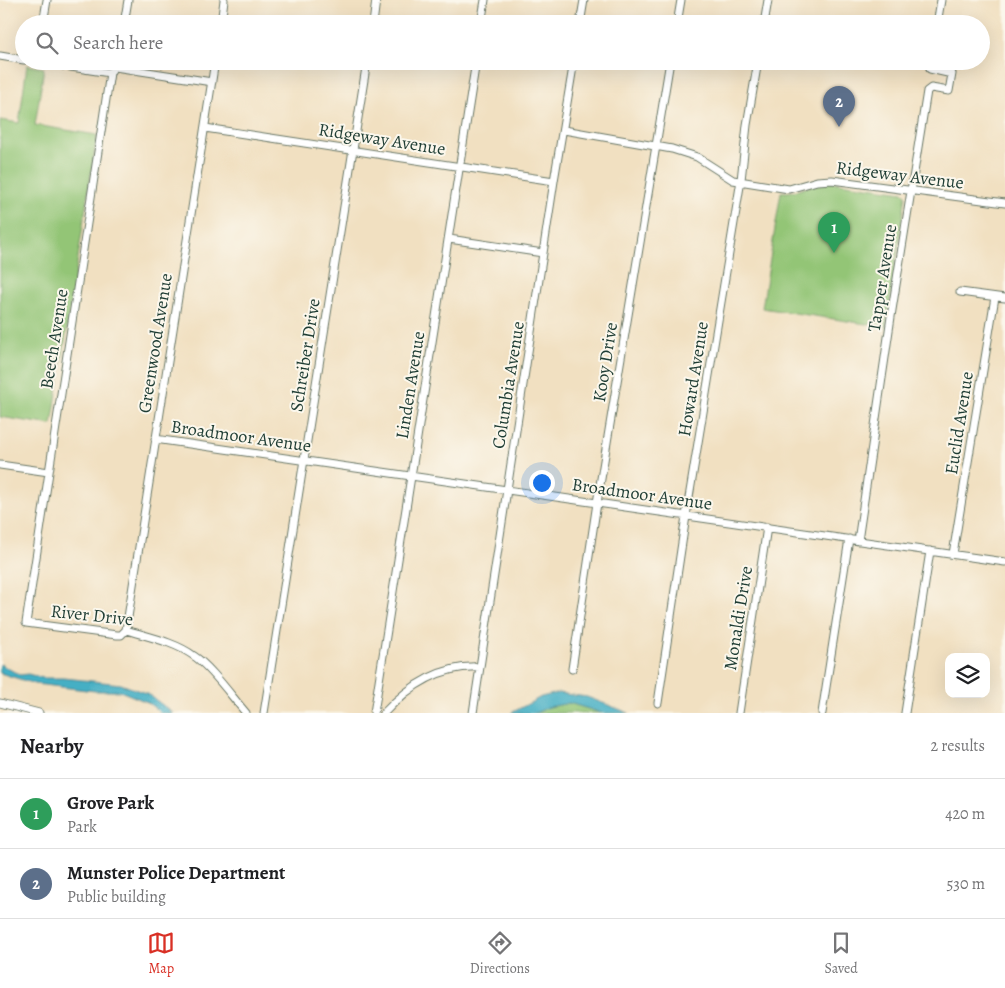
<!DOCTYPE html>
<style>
:root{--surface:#fff;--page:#f2f2f2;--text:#202124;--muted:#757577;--line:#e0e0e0;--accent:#d93025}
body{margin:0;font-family:Alegreya,serif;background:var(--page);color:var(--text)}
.controls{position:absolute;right:15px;bottom:15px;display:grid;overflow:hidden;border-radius:10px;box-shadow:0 5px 20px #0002}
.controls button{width:45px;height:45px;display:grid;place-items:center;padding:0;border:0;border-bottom:1px solid var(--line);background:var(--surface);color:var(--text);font:25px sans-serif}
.you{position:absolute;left:541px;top:482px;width:18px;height:18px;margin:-12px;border:4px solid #fff;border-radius:50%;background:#1a73e8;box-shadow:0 0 0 8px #1a73e833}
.badge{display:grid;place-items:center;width:32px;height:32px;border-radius:50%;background:var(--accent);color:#fff;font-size:16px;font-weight:700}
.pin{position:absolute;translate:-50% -41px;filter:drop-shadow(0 1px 2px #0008)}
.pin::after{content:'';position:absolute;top:26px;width:18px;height:15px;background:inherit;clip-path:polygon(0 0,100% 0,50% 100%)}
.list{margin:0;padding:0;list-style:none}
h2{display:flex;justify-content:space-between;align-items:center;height:65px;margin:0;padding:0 20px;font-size:21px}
h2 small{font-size:16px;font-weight:400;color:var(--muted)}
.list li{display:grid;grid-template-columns:32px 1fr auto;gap:15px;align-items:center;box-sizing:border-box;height:70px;padding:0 20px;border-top:1px solid var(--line)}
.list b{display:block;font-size:19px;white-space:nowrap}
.list p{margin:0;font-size:16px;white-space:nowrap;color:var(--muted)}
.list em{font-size:16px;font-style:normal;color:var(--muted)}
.icon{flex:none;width:28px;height:28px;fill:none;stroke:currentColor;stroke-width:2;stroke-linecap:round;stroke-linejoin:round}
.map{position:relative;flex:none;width:1005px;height:713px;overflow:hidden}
.search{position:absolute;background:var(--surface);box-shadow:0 5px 20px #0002;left:15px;right:15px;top:15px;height:55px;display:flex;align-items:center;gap:12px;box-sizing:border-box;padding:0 18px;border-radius:28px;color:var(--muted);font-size:19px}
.sheet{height:205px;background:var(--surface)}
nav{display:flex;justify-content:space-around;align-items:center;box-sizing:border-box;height:70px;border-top:1px solid var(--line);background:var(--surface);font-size:14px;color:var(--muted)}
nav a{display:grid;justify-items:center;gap:2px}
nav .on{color:var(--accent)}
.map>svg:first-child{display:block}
.green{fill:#93c576;stroke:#598155}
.water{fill:#45afc4;stroke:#32767c}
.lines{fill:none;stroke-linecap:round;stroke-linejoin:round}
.minor-casing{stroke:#687665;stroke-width:9}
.minor{stroke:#fff;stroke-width:7}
.labels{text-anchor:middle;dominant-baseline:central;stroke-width:4;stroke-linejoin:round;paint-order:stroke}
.street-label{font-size:18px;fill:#1f3d34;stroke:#fbf7ec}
</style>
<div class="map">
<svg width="1005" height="713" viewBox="0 0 1005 713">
<rect width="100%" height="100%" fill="#fbf7ec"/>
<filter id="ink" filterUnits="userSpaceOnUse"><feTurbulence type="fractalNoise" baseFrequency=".02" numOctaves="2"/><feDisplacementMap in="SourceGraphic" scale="10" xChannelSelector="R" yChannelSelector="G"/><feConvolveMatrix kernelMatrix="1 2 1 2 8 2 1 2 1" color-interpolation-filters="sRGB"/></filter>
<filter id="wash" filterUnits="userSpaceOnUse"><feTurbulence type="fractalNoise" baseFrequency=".0096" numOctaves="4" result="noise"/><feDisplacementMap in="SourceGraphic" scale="20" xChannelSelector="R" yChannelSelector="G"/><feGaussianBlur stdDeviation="1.12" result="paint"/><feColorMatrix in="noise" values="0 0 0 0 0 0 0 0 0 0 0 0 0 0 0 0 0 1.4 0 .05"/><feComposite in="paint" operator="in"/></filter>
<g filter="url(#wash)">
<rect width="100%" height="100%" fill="#f1e0c1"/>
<!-- green -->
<path class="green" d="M27 65 44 68 35 125 97 135 52 425 0 417V120L19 123Z
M825 181 903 192 906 195 886 327 762 308 781 192C797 193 810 185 825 181Z
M569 703 602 713H535L549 707Z"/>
<!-- water -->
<path class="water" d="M0 664 20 675 28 674 43 678H64L121 684 148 694 173 713H161L147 702 120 691H95L35 684 0 673Z
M558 693 587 697 629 713H602L569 703 549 707 535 713H511L541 697Z"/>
</g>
<g filter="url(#ink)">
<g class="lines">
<!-- minor casing -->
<g class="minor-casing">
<path id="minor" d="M43 24 47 0
M124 24 128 0
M221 24 224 0
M373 24 376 0
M481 24 485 0
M580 24 584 0
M677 24 681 0
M764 24 768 0
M937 24 941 0
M0 56 24 60
M32 61 110 73
M117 61 110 73 26 623 117 635H121L126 630C149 637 175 642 194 656 211 667 232 697 246 713
M115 67 212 82
M205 128 554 181
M564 130 672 149 697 157 733 180 789 189 817 181 832 180 1005 203
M449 239 543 253
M960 292 1005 298
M155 439 1005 562
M0 465 49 472
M858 541 892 310 927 91 931 88 949 91 952 74 930 69 931 61
M953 554 995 297
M126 630 215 61
M572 669 597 503 670 61
M0 703 39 713
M658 703 686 516 741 180 747 125 758 61
M264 713 367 61
M374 713 476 61
M384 713C410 685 441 665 480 667
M473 713 554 181 574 61
M739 713 767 527
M822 713 849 539
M905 713 930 551"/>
</g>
<!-- minor -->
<use href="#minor" class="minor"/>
</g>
</g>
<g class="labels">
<!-- street labels -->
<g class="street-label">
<text transform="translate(382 139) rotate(9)">Ridgeway Avenue</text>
<text transform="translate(900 175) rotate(7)">Ridgeway Avenue</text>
<text transform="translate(882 278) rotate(-81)">Tapper Avenue</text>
<text transform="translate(54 339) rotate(-81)">Beech Avenue</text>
<text transform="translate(155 343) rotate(-81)">Greenwood Avenue</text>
<text transform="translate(305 355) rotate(-81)">Schreiber Drive</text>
<text transform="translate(605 362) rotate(-81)">Kooy Drive</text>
<text transform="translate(693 379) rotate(-81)">Howard Avenue</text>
<text transform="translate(410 385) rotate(-81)">Linden Avenue</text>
<text transform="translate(508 385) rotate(-81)">Columbia Avenue</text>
<text transform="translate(959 423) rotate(-81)">Euclid Avenue</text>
<text transform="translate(241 436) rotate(8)">Broadmoor Avenue</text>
<text transform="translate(642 494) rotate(8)">Broadmoor Avenue</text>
<text transform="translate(92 615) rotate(6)">River Drive</text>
<text transform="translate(738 618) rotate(-81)">Monaldi Drive</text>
</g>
</g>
</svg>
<div class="controls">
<button><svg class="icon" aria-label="layers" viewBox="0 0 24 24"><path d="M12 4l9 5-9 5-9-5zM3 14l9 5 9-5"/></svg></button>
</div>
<div class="you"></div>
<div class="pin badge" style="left:834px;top:253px;background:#2e9e5b">1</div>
<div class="pin badge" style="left:839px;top:127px;background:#5c6f8a">2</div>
<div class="search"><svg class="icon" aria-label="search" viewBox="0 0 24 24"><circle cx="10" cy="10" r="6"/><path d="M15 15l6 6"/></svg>Search here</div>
</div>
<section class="sheet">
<h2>Nearby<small>2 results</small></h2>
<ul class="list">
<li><span class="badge" style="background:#2e9e5b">1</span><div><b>Grove Park</b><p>Park</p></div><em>420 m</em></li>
<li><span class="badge" style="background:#5c6f8a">2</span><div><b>Munster Police Department</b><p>Public building</p></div><em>530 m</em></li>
</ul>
</section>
<nav>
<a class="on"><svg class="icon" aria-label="map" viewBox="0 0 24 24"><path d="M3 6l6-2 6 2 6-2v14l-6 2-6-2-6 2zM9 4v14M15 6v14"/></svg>Map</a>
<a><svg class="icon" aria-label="directions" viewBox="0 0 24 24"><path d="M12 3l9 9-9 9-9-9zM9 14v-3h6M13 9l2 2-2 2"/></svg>Directions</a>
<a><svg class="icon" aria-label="saved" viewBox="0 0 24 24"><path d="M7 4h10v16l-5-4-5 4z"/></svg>Saved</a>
</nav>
